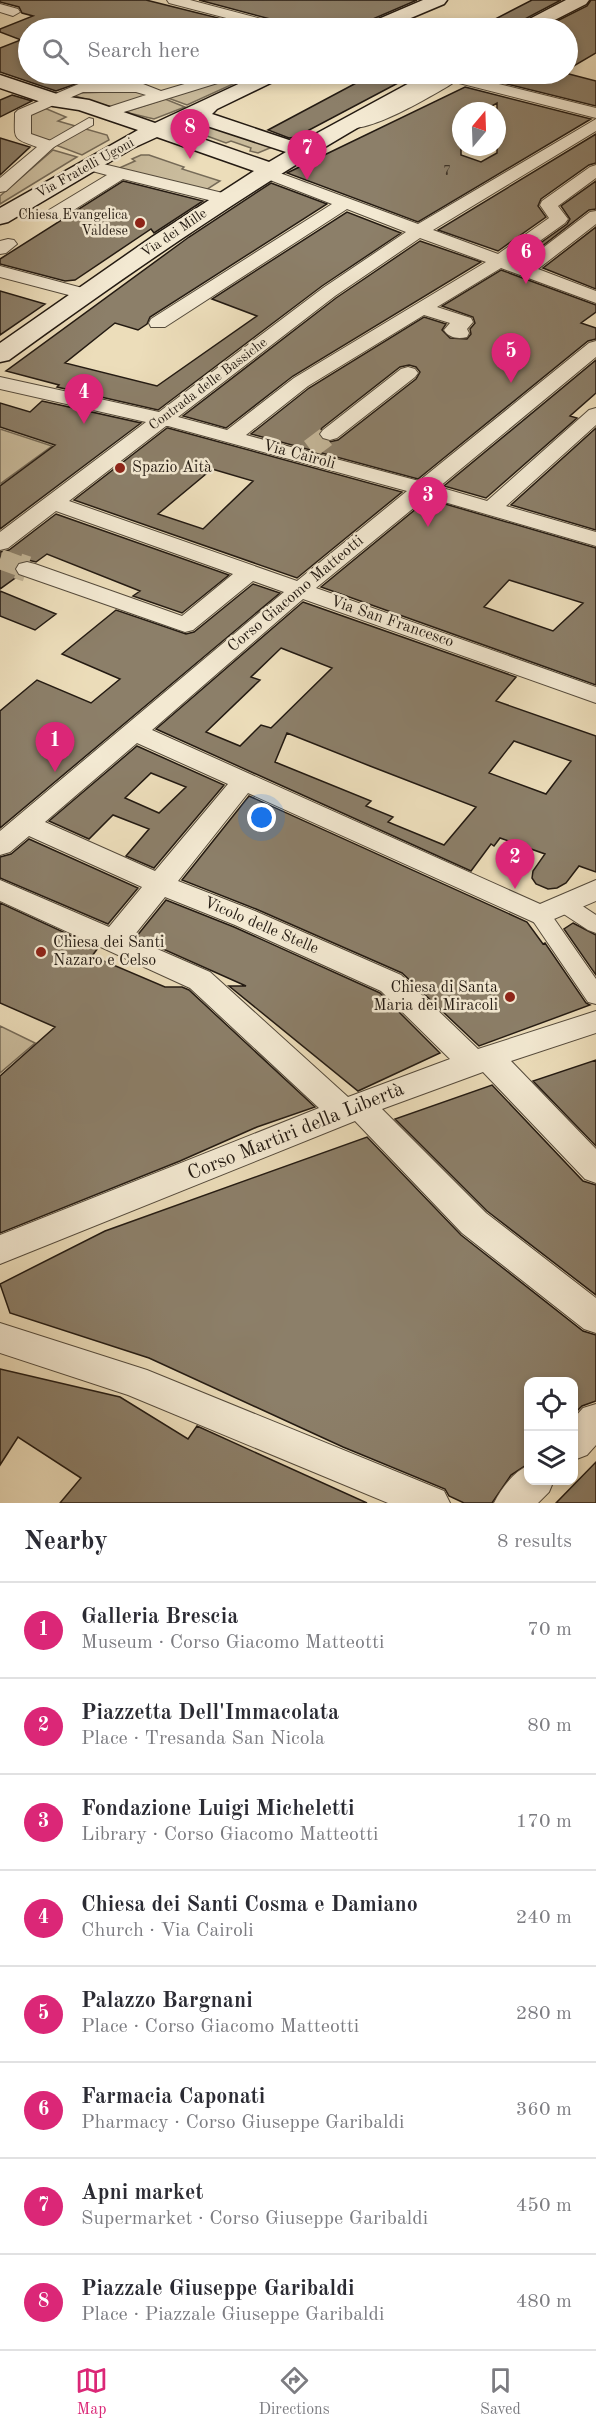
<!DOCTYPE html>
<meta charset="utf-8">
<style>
:root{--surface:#fff;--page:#f2f2f3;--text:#2b2b33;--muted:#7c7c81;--line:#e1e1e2;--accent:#db2777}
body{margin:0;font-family:"Old Standard TT",serif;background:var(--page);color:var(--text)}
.controls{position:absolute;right:18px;bottom:18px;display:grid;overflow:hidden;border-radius:12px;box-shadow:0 3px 9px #0003}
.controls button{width:54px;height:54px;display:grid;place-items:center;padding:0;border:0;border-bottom:2px solid var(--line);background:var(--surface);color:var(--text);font:30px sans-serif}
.compass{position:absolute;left:452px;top:102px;width:54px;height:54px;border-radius:50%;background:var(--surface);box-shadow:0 3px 9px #0003;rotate:19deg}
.you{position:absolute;left:262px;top:818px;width:21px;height:21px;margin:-15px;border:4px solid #fff;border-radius:50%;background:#1a73e8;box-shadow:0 0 0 9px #1a73e833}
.badge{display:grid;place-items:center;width:39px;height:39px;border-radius:50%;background:var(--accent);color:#fff;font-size:20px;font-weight:700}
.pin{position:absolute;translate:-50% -50px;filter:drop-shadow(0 2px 3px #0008)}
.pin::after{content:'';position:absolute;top:32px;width:21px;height:18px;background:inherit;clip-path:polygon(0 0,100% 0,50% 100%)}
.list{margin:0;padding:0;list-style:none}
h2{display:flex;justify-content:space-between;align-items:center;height:78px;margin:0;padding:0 24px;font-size:26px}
h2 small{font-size:20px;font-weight:400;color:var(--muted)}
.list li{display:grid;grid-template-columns:39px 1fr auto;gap:18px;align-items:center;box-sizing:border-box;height:96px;padding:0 24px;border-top:2px solid var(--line)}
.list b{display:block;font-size:22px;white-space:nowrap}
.list p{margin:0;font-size:20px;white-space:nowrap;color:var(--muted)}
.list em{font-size:20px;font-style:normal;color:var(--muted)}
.icon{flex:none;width:33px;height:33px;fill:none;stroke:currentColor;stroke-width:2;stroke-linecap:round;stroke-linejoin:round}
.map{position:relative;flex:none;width:596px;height:1503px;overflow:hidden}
.search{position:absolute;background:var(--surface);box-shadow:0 3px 9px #0003;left:18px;right:18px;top:18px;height:66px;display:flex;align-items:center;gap:15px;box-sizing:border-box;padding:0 21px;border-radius:33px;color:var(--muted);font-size:22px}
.sheet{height:846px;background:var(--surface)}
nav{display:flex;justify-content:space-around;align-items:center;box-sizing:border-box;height:84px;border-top:2px solid var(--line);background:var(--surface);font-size:16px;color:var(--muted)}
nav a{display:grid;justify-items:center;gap:3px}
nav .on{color:var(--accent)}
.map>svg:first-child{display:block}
.green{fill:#cabc9d;stroke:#766b58;stroke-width:1.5}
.building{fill:#8c7f69;stroke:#231a12;stroke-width:1.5;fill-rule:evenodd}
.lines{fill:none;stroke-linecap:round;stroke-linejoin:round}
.minor-tunnel-far1{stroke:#c4b698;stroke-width:20;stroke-dasharray:20 10;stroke-linecap:butt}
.minor-tunnel{stroke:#c4b698;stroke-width:26;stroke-dasharray:26 13;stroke-linecap:butt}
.pedestrian-casing{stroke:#554b3c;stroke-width:2}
.minor-casing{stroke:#554b3c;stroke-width:2}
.secondary-casing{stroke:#231a12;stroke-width:3}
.pedestrian{fill:#f3e9d2;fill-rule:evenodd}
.minor{fill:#f3e9d2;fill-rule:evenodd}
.secondary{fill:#f3e9d2;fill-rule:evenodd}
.poi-dot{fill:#8f2418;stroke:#f3e9d2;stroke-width:2}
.labels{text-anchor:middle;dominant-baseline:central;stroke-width:5;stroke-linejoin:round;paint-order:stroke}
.far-street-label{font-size:14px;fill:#231a12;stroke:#f3e9d2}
.number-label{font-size:14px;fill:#3d3328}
.far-poi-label{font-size:14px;fill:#231a12;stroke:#f3e9d2;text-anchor:end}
.street-label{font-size:16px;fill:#231a12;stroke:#f3e9d2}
.poi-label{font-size:16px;fill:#231a12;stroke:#f3e9d2;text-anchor:start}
.near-street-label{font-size:20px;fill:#231a12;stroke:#f3e9d2}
</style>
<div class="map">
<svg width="596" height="1503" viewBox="0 0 596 1503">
<rect width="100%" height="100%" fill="#ecddba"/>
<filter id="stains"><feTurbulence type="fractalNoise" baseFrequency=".00333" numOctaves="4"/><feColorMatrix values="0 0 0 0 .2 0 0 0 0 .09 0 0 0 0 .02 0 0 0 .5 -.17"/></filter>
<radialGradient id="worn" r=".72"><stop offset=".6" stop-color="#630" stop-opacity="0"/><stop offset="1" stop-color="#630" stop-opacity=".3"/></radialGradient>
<!-- green -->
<path class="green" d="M243 74H255L187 105 168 98Z
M140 91 153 95 111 107 72 95 78 93Z
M165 99 185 107 154 119 125 112Z
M42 107 66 117 58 121 107 135 109 140 82 155 29 135 27 114Z
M210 124 277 145 258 153 250 151 251 148 231 141 226 143 196 132Z
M53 150 77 157 0 204V196Z
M141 155H149L184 167 182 169 220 181 206 190 117 169 135 161 132 159Z
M0 429 52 446 0 484Z
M0 1026 35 1043 0 1073Z"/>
<!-- building -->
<path class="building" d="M0 0H146L258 28H28V37L21 40 0 32V29L33 16 22 13 19 7 0 2Z
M199 0H417L352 28H288L285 23Z
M532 0H561L519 22 515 28H478Z
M591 0H596V53L567 70V28H543L587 6Z
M28 37V74H104L56 91 0 72V48Z
M373 74H415L296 137 289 138 268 130Z
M492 74H569L596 81V106L483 78Z
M465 87 591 119 418 222 287 173ZM497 103V153L481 162 461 155V111H483Z
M12 95 32 101 0 117V100Z
M596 134V163L589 165 541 199 538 206 546 217 498 251 438 230Z
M0 138 30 147 0 175Z
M123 181 203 201 154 233 151 229 75 280 65 281 0 264V259Z
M596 181V209L589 210 523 261 518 259 567 224 570 219 561 206Z
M271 183 327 204 150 317 147 324 138 330 115 323 65 363 157 386 257 316 212 299 347 212 401 233 322 286 158 410 57 387 59 385 6 371 189 237Z
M596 227V289L543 268Z
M420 241 481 262 293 376 226 428 183 416 336 298Z
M501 270 596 305V312L581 323 596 328V339L588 341 418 479 251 434 309 388 424 317 446 324 442 330 450 338 467 339 471 334 470 329 475 323 473 317 442 306ZM409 365 416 367 420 372 416 379 338 440 329 442 321 439 318 434 322 428 400 367Z
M0 291 45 304 0 335Z
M596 360V393L570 416 577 418 486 498 444 486Z
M42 401 141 423 0 529V486L55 445 0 427V403L30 412Z
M167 428H168L402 492 297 578 74 500ZM212 469 253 481 203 529 158 514Z
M596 428V530L511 505Z
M428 499 596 548V685L321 587ZM509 580 583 603 553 631 484 607Z
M56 514 229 575 182 613 133 596 140 591 47 554 36 562 28 560 18 562 14 568 18 576 0 589V552L9 550Z
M253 584 280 593 0 828V711L37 680 91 703 120 679 62 654 116 610 186 634 194 632Z
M0 591 56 614 35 630 0 616Z
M303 602 516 677 496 701 596 736V872L579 866 566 883 557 888 548 889 536 884 532 878 533 871 545 854 500 838 494 846 491 844 471 871 156 729ZM281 648 332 668 271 728 261 725 240 746 206 732 260 680 251 677ZM287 733 370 766 476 807 444 845 388 822 393 817 366 806 371 801 275 762ZM514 741 571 761 546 794 489 773Z
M137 746 224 785 154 868 126 856 149 829 113 815 89 839 49 821ZM151 773 186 787 159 813 125 798Z
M249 796 527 922 543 944 545 943 586 1003 590 1005 479 1046 402 973 256 909 182 880Z
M29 839 138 888 108 924 0 878V857L11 854Z
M166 900 234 927 380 993 440 1053 358 1091 229 986H246L136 937Z
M0 903 98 948 92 956 165 987H182L189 990 315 1107 257 1127 180 1161 0 1233V1076L55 1027 0 1003Z
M573 923 596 935V975L564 929Z
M596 1060V1146L533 1081Z
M492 1085 583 1181 596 1185V1295L487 1211 395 1119Z
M367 1137 461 1235 583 1331 596 1335V1401L582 1406 573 1415V1382H528V1464L511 1475 492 1503H464L449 1496 445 1489 343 1447 149 1358 10 1313 0 1284 105 1231Z
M0 1369 120 1397 188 1439 197 1426 367 1503H60L81 1478 18 1437 0 1465Z
M596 1462V1503H556Z"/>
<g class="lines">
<!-- minor-tunnel-far1 -->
<path class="minor-tunnel-far1" d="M310 449 330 434
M0 559 22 567"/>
<!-- minor-tunnel -->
<path class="minor-tunnel" d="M18 566 27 569"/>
<!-- pedestrian casing -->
<g class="pedestrian-casing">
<path id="pedestrian" d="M89 118 93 119V125L52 148H44L42 145Z
M564 896 572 899 596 915V933L588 930 556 909 553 904 556 899Z
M540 907 548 910 596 979V1004L588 1002 529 915 532 910Z"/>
</g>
<!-- minor casing -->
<g class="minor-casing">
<path id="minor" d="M167 0H190L284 25 286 28H265L169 3Z
M0 4 18 9 20 12 13 16 0 12Z
M218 74H239L237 77 111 116 103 111 106 108 146 95 136 92H83L31 115V134L54 142 56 145 6 191 0 192V178L37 147C11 138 15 139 15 113L18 110 81 83 138 82 161 91Z
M432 74H467L466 76 596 108V118L455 82C436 93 356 143 339 124L341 121 364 118 440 79Z
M596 119V131L433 230 498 254 549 218 540 205 542 201 590 167 596 165V178L558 206 568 219 565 223 513 260 523 263 590 212 596 211V224L538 269 596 291V303L501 268 437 307 471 318 473 322 467 329 469 333 467 337C458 339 449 338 444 330L450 323 424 315 308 386 246 435 419 481 589 343 596 341V357L439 487 487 501 589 410 596 408V425L506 506 596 532V546L427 497 316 588 596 687V703L303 599 152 730 540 904 596 880V901L540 925 248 793 178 881 255 911 401 975 478 1049 596 1011V1033L511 1061 596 1149V1183L585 1179 483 1072 382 1109 486 1213 596 1298V1333L584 1329 462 1233 355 1121 0 1264V1235L319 1108 190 988 0 901V880L109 927 142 887 29 836 10 852 0 855V831L284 592 253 581 193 630 185 632 19 574 16 569 19 564 27 562 35 564 182 616 233 574 56 511 8 548 0 550V532L146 422 0 389V377L159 412 323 288 406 232 347 209 165 327H151L149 323 151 319 332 204 257 175 255 172 257 169H269L418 224ZM420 238 486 262 294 378 227 430 178 417 335 296ZM166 426H168L407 491 297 581 69 501ZM137 743 228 784 155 871 45 822ZM165 897 235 925 381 991 450 1059 348 1097 210 972 132 938Z
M87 160 231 195 233 199 225 204 123 179 61 218H49L46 214 49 210 107 175 81 168 79 165 81 162Z
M8 239 14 240 17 244 6 253 0 254V241Z
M0 266 90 290 93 294 90 298 84 299 0 277Z
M408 367 415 369 418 373 415 377 337 438 330 440 323 438 320 434 323 430 401 369Z
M0 1323 147 1370 444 1491 450 1503H388L128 1395 0 1353Z
M596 1404V1445L587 1455 574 1460V1418L583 1408Z
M528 1466V1480H554L549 1492 538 1503H494C501 1489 514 1471 528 1466Z"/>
</g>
<!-- secondary casing -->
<g class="secondary-casing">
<path id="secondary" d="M423 0H447L444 4 387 28H364L367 24Z
M566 0H589L586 4 539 28H517L520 24Z
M260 74H284L281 78 217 109 212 114 289 140 310 137 426 74H450L447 78C292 160 150 258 9 360L0 362V343L152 237 254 171 157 137 133 148 8 222 0 224V208L138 130 79 110 53 106 0 88V75L63 96 89 100 155 123ZM195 119 204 125 286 152 269 162 174 129Z"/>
</g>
<!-- pedestrian -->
<use href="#pedestrian" class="pedestrian"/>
<!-- minor -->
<use href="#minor" class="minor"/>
<!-- secondary -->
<use href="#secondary" class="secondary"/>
</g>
<!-- markers -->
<g class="poi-dot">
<circle cx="140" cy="223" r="6"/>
<circle cx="120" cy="468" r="6"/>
<circle cx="41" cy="952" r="6"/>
<circle cx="510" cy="997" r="6"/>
</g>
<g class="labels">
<!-- far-street labels -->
<g class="far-street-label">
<text transform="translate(85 168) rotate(-29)">Via Fratelli Ugoni</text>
<text transform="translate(174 233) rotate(-34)">Via dei Mille</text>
<text transform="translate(208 384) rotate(-37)">Contrada delle Bassiche</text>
</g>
<!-- number labels -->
<g class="number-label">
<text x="447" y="171">7</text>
</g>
<!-- far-poi labels -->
<g class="far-poi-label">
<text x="128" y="215">Chiesa Evangelica<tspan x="128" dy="16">Valdese</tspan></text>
</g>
<!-- street labels -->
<g class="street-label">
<text transform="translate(299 455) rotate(15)">Via Cairoli</text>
<text transform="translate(296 594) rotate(-40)">Corso Giacomo Matteotti</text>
<text transform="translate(392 622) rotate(19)">Via San Francesco</text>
<text transform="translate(261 926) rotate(23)">Vicolo delle Stelle</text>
</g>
<!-- poi labels -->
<g class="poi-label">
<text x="132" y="468">Spazio Aità</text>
<text x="53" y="943">Chiesa dei Santi<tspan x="53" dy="18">Nazaro e Celso</tspan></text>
<text x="498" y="988" text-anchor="end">Chiesa di Santa<tspan x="498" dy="18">Maria dei Miracoli</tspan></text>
</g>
<!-- near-street labels -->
<g class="near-street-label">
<text transform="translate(296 1132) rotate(-22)">Corso Martiri della Libertà</text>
</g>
</g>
<rect width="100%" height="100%" filter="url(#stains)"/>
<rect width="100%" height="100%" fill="url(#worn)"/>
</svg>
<div class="controls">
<button><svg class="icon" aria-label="locate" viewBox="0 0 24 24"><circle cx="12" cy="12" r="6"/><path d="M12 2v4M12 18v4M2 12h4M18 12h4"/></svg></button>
<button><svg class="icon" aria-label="layers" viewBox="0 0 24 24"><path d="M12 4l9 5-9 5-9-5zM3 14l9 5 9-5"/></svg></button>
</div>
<svg class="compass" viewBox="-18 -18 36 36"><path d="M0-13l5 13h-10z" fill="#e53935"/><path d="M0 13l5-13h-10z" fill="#7c7c81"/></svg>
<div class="you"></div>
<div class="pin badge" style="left:55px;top:772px">1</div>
<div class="pin badge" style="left:515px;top:889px">2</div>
<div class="pin badge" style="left:428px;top:527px">3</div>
<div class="pin badge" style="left:84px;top:424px">4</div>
<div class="pin badge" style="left:511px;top:383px">5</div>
<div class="pin badge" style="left:526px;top:284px">6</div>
<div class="pin badge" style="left:307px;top:180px">7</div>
<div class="pin badge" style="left:190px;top:159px">8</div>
<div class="search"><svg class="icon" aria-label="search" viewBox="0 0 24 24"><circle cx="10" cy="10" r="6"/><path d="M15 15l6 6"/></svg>Search here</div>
</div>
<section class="sheet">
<h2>Nearby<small>8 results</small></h2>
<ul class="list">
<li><span class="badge">1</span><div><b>Galleria Brescia</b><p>Museum · Corso Giacomo Matteotti</p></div><em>70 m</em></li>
<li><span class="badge">2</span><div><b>Piazzetta Dell'Immacolata</b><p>Place · Tresanda San Nicola</p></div><em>80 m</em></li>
<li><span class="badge">3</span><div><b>Fondazione Luigi Micheletti</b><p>Library · Corso Giacomo Matteotti</p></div><em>170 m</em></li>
<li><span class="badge">4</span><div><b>Chiesa dei Santi Cosma e Damiano</b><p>Church · Via Cairoli</p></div><em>240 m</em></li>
<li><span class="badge">5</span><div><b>Palazzo Bargnani</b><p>Place · Corso Giacomo Matteotti</p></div><em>280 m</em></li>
<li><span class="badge">6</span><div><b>Farmacia Caponati</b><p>Pharmacy · Corso Giuseppe Garibaldi</p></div><em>360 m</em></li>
<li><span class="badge">7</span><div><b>Apni market</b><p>Supermarket · Corso Giuseppe Garibaldi</p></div><em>450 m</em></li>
<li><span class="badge">8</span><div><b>Piazzale Giuseppe Garibaldi</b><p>Place · Piazzale Giuseppe Garibaldi</p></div><em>480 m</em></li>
</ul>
</section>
<nav>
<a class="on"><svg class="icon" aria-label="map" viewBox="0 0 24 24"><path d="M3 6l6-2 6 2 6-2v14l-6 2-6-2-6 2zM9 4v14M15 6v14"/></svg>Map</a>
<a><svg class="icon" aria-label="directions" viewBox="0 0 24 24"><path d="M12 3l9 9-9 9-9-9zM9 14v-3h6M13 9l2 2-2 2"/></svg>Directions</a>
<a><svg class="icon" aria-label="saved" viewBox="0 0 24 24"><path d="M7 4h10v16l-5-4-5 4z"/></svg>Saved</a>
</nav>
